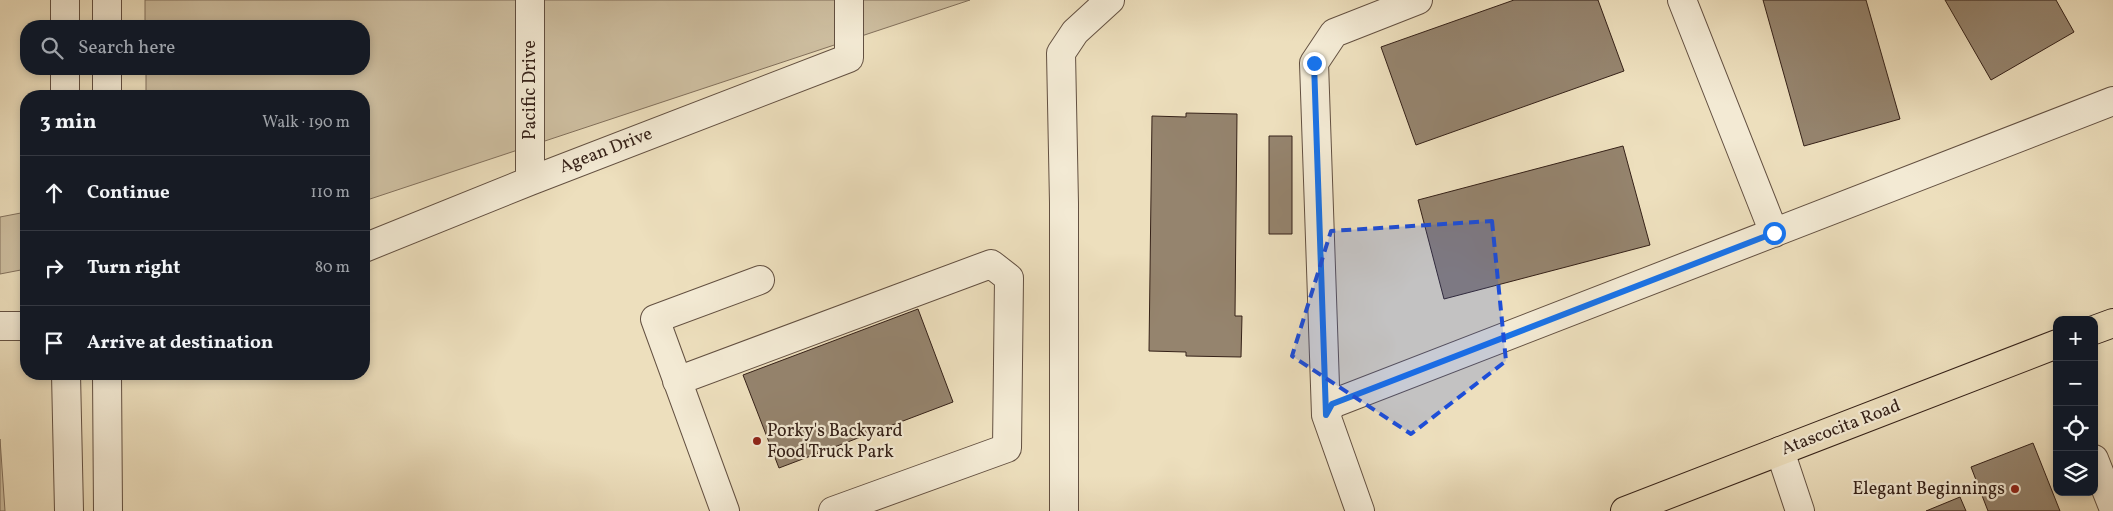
<!DOCTYPE html>
<meta charset="utf-8">
<style>
:root{--surface:#171b24;--page:#20242c;--text:#f1f3f6;--muted:#9ea1a6;--line:#363941}
body{margin:0;font-family:Vollkorn,serif;background:var(--page);color:var(--text)}
.controls{position:absolute;right:15px;bottom:15px;display:grid;overflow:hidden;border-radius:10px;box-shadow:0 2px 8px #0003}
.controls button{width:45px;height:45px;display:grid;place-items:center;padding:0;border:0;border-bottom:1px solid var(--line);background:var(--surface);color:var(--text);font:25px sans-serif}
.stop{position:absolute;width:15px;height:15px;margin:-11px;border:4px solid #1a73e8;border-radius:50%;background:#fff}
.stop.end{background:#1a73e8;border-color:#fff;box-shadow:0 1px 5px #0008}
.list{margin:0;padding:0;list-style:none}
h2{display:flex;justify-content:space-between;align-items:center;height:65px;margin:0;padding:0 20px;font-size:21px}
h2 small{font-size:16px;font-weight:400;color:var(--muted)}
.list li{display:grid;grid-template-columns:32px 1fr auto;gap:15px;align-items:center;box-sizing:border-box;height:75px;padding:0 20px;border-top:1px solid var(--line)}
.list b{display:block;font-size:19px;white-space:nowrap}
.list em{font-size:16px;font-style:normal;color:var(--muted)}
.icon{flex:none;width:28px;height:28px;fill:none;stroke:currentColor;stroke-width:2;stroke-linecap:round;stroke-linejoin:round}
.map{position:relative;flex:none;width:2113px;height:511px;overflow:hidden}
.search{position:absolute;background:var(--surface);box-shadow:0 2px 8px #0003;left:20px;top:20px;width:350px;height:55px;display:flex;align-items:center;gap:12px;box-sizing:border-box;padding:0 18px;border-radius:20px;color:var(--muted);font-size:19px}
.panel{position:absolute;background:var(--surface);box-shadow:0 2px 8px #0003;left:20px;top:90px;width:350px;height:290px;border-radius:20px}
.map>svg:first-child{display:block}
.green{fill:#cebfa1;stroke:#82705c}
.building{fill:#95846e;stroke:#352118}
.lines{fill:none;stroke-linecap:round;stroke-linejoin:round}
.minor-casing{stroke:#635041;stroke-width:30}
.major-casing{stroke:#352118;stroke-width:30}
.minor{stroke:#f3ead4;stroke-width:28}
.major{stroke:#eddfbd;stroke-width:28}
.route{stroke:#1a73e8;stroke-width:6}
.marked{fill:#1d4ed8;fill-opacity:0.2;stroke:#1d4ed8;stroke-width:4;stroke-dasharray:10 6;stroke-linejoin:round}
.poi-dot{fill:#8f2418;stroke:#f3ead4;stroke-width:2}
.labels{text-anchor:middle;dominant-baseline:central;stroke-width:4.5;stroke-linejoin:round;paint-order:stroke}
.street-label{font-size:18px;fill:#352118;stroke:#f3ead4}
.poi-label{font-size:18px;fill:#352118;stroke:#f3ead4;text-anchor:start}
</style>
<div class="map">
<svg width="2113" height="511" viewBox="0 0 2113 511">
<rect width="100%" height="100%" fill="#eddfbd"/>
<filter id="stains"><feTurbulence type="fractalNoise" baseFrequency=".004" numOctaves="4"/><feColorMatrix values="0 0 0 0 .2 0 0 0 0 .09 0 0 0 0 .02 0 0 0 .5 -.17"/></filter>
<radialGradient id="worn" r=".72"><stop offset=".6" stop-color="#630" stop-opacity="0"/><stop offset="1" stop-color="#630" stop-opacity=".3"/></radialGradient>
<!-- green -->
<path class="green" d="M145 0H970L364 201V96H146V69H364V26H145Z
M26 212V269L0 274V217Z
M0 439 5 511H0Z"/>
<!-- building -->
<path class="building" d="M1514 0H1598L1624 71 1416 145 1381 47Z
M1763 0H1866L1900 119 1804 146Z
M1945 0H2056L2074 32 1991 80Z
M1186 113 1237 114 1235 316H1242L1241 357 1186 356V352L1149 351 1152 116 1186 117Z
M1269 136H1292V234H1269Z
M1623 146 1650 245 1444 299 1418 200Z
M918 309 953 402 779 468 743 375Z
M2033 443 2060 511H1988L1971 467Z
M1960 497 1966 511H1926Z"/>
<g class="lines">
<!-- minor casing -->
<g class="minor-casing">
<path id="minor" d="M65 0V26
M107 0V26
M1682 0 1774 233
M65 69V96
M107 69V96
M530 181V0
M364 248 530 181 849 58V0
M0 326H26
M66 374 69 511
M107 374 108 511
M677 381 991 264 1009 278 1007 448 833 511
M1326 415 1314 63 1334 33 1418 0
M1780 451 1800 511
M2094 459 2113 507
M725 511 655 319 760 280
M1064 511V203L1061 53 1075 32 1110 0
M1360 511 1326 415 1332 404 2113 101"/>
</g>
<!-- major casing -->
<g class="major-casing">
<path id="major" d="M2094 330 2113 323
M1625 511 2057 344"/>
</g>
<!-- minor -->
<use href="#minor" class="minor"/>
<!-- major -->
<use href="#major" class="major"/>
</g>
<g class="lines">
<!-- route -->
<path class="route" d="M1314 63 1326 415 1332 404 1774 233"/>
</g>
<!-- marked area -->
<path class="marked" d="M1492 221 1506 361 1411 434 1292 356 1331 231Z"/>
<!-- markers -->
<g class="poi-dot">
<circle cx="757" cy="441" r="5"/>
<circle cx="2015" cy="489" r="5"/>
</g>
<g class="labels">
<!-- street labels -->
<g class="street-label">
<text transform="translate(530 90) rotate(-90)">Pacific Drive</text>
<text transform="translate(606 151) rotate(-21)">Agean Drive</text>
<text transform="translate(1841 428) rotate(-21)">Atascocita Road</text>
</g>
<!-- poi labels -->
<g class="poi-label">
<text x="767" y="431">Porky's Backyard<tspan x="767" dy="21">Food Truck Park</tspan></text>
<text x="2005" y="489" text-anchor="end">Elegant Beginnings</text>
</g>
</g>
<rect width="100%" height="100%" filter="url(#stains)"/>
<rect width="100%" height="100%" fill="url(#worn)"/>
</svg>
<div class="controls">
<button>+</button>
<button>−</button>
<button><svg class="icon" aria-label="locate" viewBox="0 0 24 24"><circle cx="12" cy="12" r="6"/><path d="M12 2v4M12 18v4M2 12h4M18 12h4"/></svg></button>
<button><svg class="icon" aria-label="layers" viewBox="0 0 24 24"><path d="M12 4l9 5-9 5-9-5zM3 14l9 5 9-5"/></svg></button>
</div>
<div class="stop" style="left:1774px;top:233px"></div>
<div class="stop end" style="left:1314px;top:63px"></div>
<div class="search"><svg class="icon" aria-label="search" viewBox="0 0 24 24"><circle cx="10" cy="10" r="6"/><path d="M15 15l6 6"/></svg>Search here</div>
<section class="panel">
<h2>3 min<small>Walk · 190 m</small></h2>
<ul class="list">
<li><svg class="icon" aria-label="ahead" viewBox="0 0 24 24"><path d="M12 20V5M6 11l6-6 6 6"/></svg><div><b>Continue</b></div><em>110 m</em></li>
<li><svg class="icon" aria-label="right" viewBox="0 0 24 24"><path d="M7 20v-9h11M14 6l5 5-5 5"/></svg><div><b>Turn right</b></div><em>80 m</em></li>
<li><svg class="icon" aria-label="arrive" viewBox="0 0 24 24"><path d="M6 21V4h12l-3 4 3 4H6"/></svg><div><b>Arrive at destination</b></div></li>
</ul>
</section>
</div>
